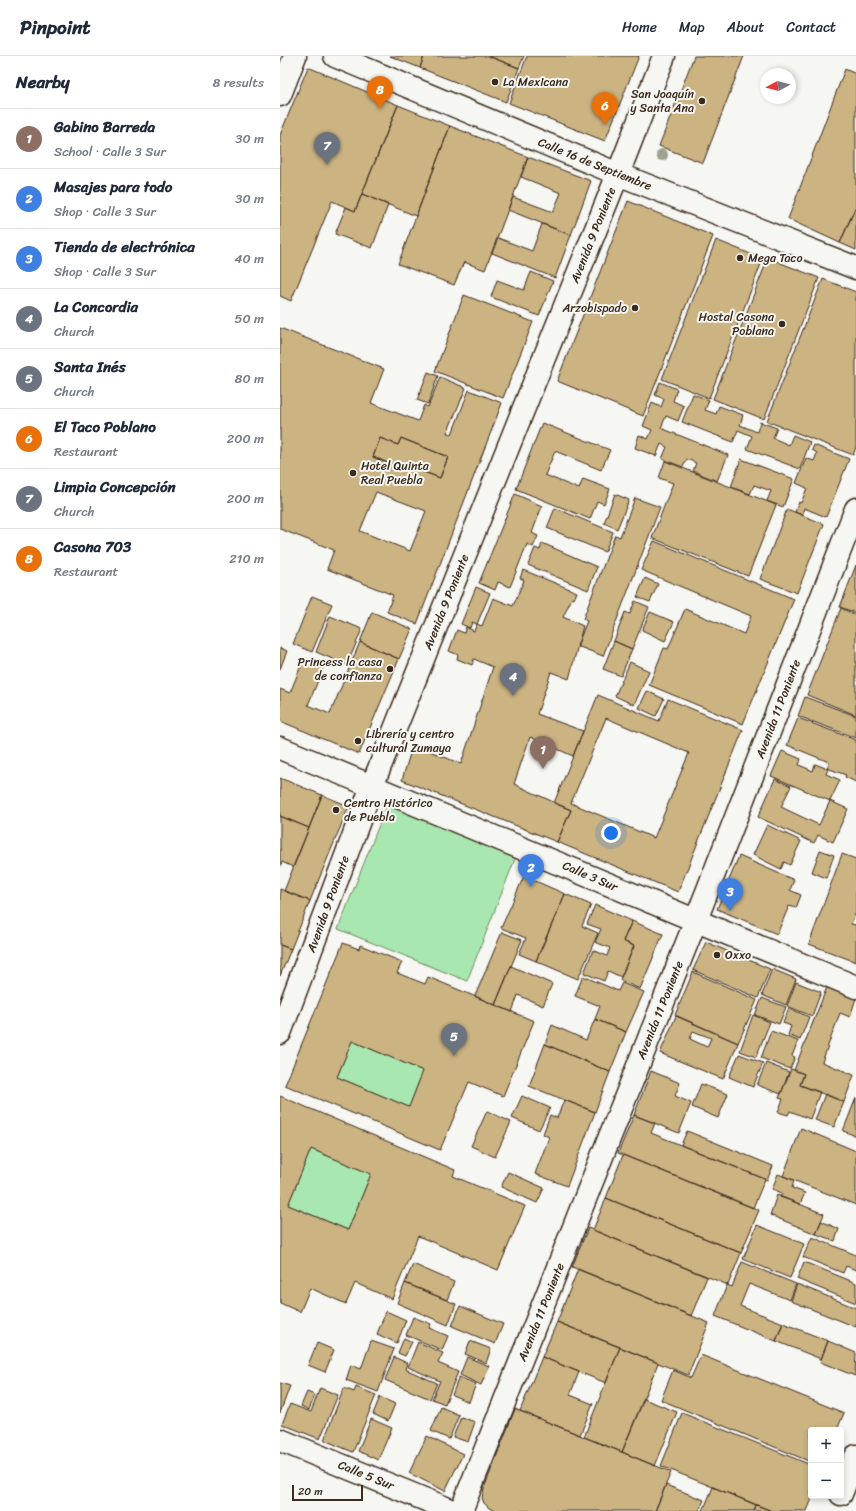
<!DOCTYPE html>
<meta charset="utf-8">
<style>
:root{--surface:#fff;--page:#f2f2f3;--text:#1f2937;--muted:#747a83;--line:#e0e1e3;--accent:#3b2a1e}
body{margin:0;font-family:Sriracha,sans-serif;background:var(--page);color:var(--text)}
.controls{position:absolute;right:12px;bottom:12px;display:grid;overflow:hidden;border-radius:4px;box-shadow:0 2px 6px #0003}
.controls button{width:36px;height:36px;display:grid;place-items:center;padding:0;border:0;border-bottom:1px solid var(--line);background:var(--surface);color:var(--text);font:20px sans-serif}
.compass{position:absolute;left:480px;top:12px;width:36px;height:36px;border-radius:50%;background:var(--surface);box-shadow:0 2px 6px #0003;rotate:263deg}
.scale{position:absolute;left:12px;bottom:10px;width:71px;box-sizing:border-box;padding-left:4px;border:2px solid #3b2a1e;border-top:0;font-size:11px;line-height:14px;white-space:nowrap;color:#3b2a1e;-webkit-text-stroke:3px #f6f6f2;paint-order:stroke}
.you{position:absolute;left:331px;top:777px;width:14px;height:14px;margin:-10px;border:3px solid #fff;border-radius:50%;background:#1a73e8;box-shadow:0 0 0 6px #1a73e833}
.badge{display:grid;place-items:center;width:26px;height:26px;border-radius:50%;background:var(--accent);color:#fff;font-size:13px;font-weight:700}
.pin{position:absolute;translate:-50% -33px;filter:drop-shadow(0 1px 2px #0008)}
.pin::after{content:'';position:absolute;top:21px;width:14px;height:12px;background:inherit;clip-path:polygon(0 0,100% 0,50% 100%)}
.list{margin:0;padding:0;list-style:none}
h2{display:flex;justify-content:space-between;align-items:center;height:52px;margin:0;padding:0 16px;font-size:17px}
h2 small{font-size:13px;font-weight:400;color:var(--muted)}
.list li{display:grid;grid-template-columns:26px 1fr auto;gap:12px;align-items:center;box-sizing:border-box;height:60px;padding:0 16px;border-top:1px solid var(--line)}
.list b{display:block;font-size:15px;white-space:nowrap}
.list p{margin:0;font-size:13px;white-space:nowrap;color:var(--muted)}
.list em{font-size:13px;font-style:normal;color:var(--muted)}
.map{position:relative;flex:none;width:576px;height:1455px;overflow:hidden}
header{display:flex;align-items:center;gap:24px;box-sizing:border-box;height:56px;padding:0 20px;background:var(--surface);border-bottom:1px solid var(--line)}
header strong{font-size:19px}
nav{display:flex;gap:22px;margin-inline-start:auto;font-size:14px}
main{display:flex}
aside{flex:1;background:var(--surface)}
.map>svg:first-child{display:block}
.green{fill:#a8e7af;stroke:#728866}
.building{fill:#cbb382;stroke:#3b2a1e;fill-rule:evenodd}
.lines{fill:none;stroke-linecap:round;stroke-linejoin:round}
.street-casing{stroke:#3b2a1e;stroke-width:25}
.street{stroke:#f6f6f2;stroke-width:22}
.tree{fill:#9ea091}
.poi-dot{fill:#3b2a1e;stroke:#f6f6f2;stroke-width:1.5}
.labels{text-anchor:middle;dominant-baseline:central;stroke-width:4;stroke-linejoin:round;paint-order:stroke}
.poi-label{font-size:12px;fill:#3b2a1e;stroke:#f6f6f2;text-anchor:start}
.street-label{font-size:12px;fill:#3b2a1e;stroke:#f6f6f2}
</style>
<header>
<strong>Pinpoint</strong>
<nav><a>Home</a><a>Map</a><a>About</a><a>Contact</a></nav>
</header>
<main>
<aside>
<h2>Nearby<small>8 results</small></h2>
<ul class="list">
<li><span class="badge" style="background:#8d6e63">1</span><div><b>Gabino Barreda</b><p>School · Calle 3 Sur</p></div><em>30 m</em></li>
<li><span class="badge" style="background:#3f7fe0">2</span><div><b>Masajes para todo</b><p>Shop · Calle 3 Sur</p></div><em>30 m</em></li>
<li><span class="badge" style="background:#3f7fe0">3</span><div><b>Tienda de electrónica</b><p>Shop · Calle 3 Sur</p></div><em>40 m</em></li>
<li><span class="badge" style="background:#6b7280">4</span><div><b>La Concordia</b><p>Church</p></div><em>50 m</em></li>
<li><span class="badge" style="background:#6b7280">5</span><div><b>Santa Inés</b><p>Church</p></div><em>80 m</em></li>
<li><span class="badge" style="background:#e8710a">6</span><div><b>El Taco Poblano</b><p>Restaurant</p></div><em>200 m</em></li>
<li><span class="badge" style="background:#6b7280">7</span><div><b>Limpia Concepción</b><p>Church</p></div><em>200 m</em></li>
<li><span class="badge" style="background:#e8710a">8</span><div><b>Casona 703</b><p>Restaurant</p></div><em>210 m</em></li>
</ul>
</aside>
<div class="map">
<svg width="576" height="1455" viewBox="0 0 576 1455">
<rect width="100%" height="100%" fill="#f6f6f2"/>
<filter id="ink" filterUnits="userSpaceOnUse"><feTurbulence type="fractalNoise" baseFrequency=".025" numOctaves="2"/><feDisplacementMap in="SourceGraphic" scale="8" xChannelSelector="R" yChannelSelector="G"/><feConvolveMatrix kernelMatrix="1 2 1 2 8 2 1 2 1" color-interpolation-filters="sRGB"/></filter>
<g filter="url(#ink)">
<!-- green -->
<path class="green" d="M110 741 239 793 187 925 58 873Z
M72 985 143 1015 129 1051 57 1021Z
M31 1093 91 1118 68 1174 8 1149Z"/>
<!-- building -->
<path class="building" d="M110 0H144L140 12Z
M144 0H208L239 12 226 46 140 12Z
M208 0H244L239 12Z
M247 0H359L325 85 229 47Z
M414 0H464L423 107 379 90Z
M28 11 118 49 75 155 52 145 11 245 0 240V79Z
M565 13 576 18V150L560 187 508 163Z
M118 49 170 70 136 160 82 138Z
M170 70 248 101 205 214 184 206 174 229 118 208Z
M248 101 311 125 291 179 228 154 233 141 273 156 281 137 241 121Z
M82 138 108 149 92 192 55 178 66 151 75 155Z
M348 145 433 180 363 360 277 325Z
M576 150V194L560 187Z
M262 168 291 179 275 222 212 197 218 182 252 195Z
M436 184 483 203 429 342 382 323Z
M488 202 539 222 484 363 433 343Z
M251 216 273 225 259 260 211 241 217 224 244 234Z
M543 223 576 236V391L573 399 487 365Z
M184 239 253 266 223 342 155 315Z
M0 272 104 313 91 347 138 365 144 349 148 351 160 321 186 332 167 377 172 378 189 334 222 347 137 568 107 556 113 539 47 513 54 494 0 473ZM100 382 118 389 121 382 168 401 160 422 120 407 118 411 93 401ZM96 436 146 455 130 495 80 475Z
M148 316 158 320 148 348 137 344Z
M380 326 397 333 393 345 404 350 398 365 386 360 381 372 448 399 437 425 413 415 416 407 407 403 403 411 382 403 387 391 381 388 376 400 355 392 359 379 368 383 372 374 363 370 372 347 381 351 384 343 375 339Z
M413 338 429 344 425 354 436 358 439 350 463 359 460 369 477 376 480 366 497 372 493 382 509 389 513 379 530 386 520 413 467 393 472 380 458 374 453 386 402 366Z
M262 367 330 394 321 414 275 395 265 419 299 433 303 423 330 433 324 448 317 445 310 463 236 433Z
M100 382 118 389 121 382 168 401 160 422 120 407 118 411 93 401Z
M534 389 569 403 546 461 524 452 522 459 515 456 519 446 521 447 527 432 516 427 526 402 534 405 537 397 532 394Z
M461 403 514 423 503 451 487 445 491 435 474 429 470 438 451 431Z
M385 405 496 449 468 520 372 482 393 427 379 422Z
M235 438 262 450 252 477 258 480 253 491 247 488 230 531 218 526 215 534 199 527Z
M335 438 349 444 337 473 324 467Z
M355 442 380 451 323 600 297 590 307 565 303 563 335 479 340 481Z
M275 452 333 476 325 496 267 472Z
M507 453 544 468 517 537 480 523Z
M374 485 514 543 463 668 369 629 384 592 388 593 405 553 464 578 471 560 361 514Z
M262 487 317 511 308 534 248 509 255 492 260 494Z
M576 509V557L560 551Z
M243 514 297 536 294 543 292 542 283 561 303 570 289 623 271 616 257 658 303 675 293 700 250 681 234 728 291 754 277 786 122 724 133 688 181 708 213 611 194 603 192 609 177 603 178 599 169 595 177 574 184 577 186 571 194 575 197 568 202 570 213 542 233 550 244 524 240 522Z
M365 522 378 528 370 546 357 541Z
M196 531 210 537 197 568 192 566 190 572 181 568Z
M32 540 52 548 32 596 13 588Z
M355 545 369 551 352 593 334 585 345 556 350 558Z
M561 552 576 559V659L527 639Z
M92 556 132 573 119 603 80 586Z
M370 556 394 566 385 585 362 574Z
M50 560 82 573 67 609 36 596Z
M334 585 352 593 341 620 323 613Z
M80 586 119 603 79 698 0 665V633L10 637 24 602 44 610 28 649 50 658Z
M0 592 7 595 0 613Z
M350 606 369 615 354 649 335 640Z
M367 635 384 643 376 660 359 652Z
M318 639 379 665 388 643 463 674 398 836 277 786 291 754 274 747ZM326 662 409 697 374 782 291 747Z
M525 641 576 660V682L518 660Z
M518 662 576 684V726L565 721 566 719 547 712 549 706 507 689Z
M502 695 521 703 519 709 533 715 535 708 548 713 546 718 560 724 550 745 491 720Z
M0 722 42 739 29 772 0 760Z
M495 723 511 730 501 751 539 769 550 745 568 753 553 786 538 779 534 787 478 761Z
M42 739 69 750 30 845 4 835Z
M0 760 29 772 13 811 2 806 0 811Z
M487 769 521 785 510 809 504 806 501 813 473 799Z
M540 794 554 799 546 822 532 816Z
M562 798 576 803V856L571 868 576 869V906L529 888Z
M459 800 514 824 510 834 521 839 516 852 509 850 497 878 437 853Z
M244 820 285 838 256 905 239 898 246 882 221 872Z
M0 833 30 845 11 893 0 889Z
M285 838 311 849 302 870 318 877 298 923 256 905Z
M315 849 352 865 343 885 354 890 341 921 328 915 324 925 304 917 313 894 327 900 330 892 315 886 321 873 307 868Z
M352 865 383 878 360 933 340 924 354 890 343 885Z
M222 876 242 884 215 949 195 940Z
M426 886 490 913 478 942 413 914Z
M63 887 79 893 80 889 122 906 117 917 145 928 148 921 254 965 223 1040 189 1026 160 1094 5 1029ZM72 985 143 1015 129 1051 57 1021Z
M0 889 11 893 0 920Z
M231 910 272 928 263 950 238 939 232 956 215 949Z
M492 913 516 923 506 949 482 939Z
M413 916 477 944 458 987 395 959Z
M303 920 338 935 342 927 364 936 346 976 315 963 320 950 295 940Z
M516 926 541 936 532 960 507 950Z
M547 931 576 942 570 961 560 957 542 1006 574 1019 564 1046 520 1029 524 1018 514 1014Z
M482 942 506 951 499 968 475 959Z
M509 952 529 961 520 984 508 979 511 970 503 967Z
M473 959 490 966 476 1001 460 995Z
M396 960 458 987 443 1023 380 997ZM413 975 431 982 427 991 410 983Z
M315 963 346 976 330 1016 265 988 272 969 306 984Z
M491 975 518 985 512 1000 515 1001 510 1013 481 1002Z
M265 988 330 1016 315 1056 249 1030Z
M459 998 483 1007 473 1031 449 1021Z
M486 1007 509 1016 501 1038 477 1029Z
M511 1013 524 1018 520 1029 540 1036 530 1063 510 1055 508 1059 498 1056 503 1043 499 1042Z
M371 1015 400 1027 395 1040 411 1047 399 1077 354 1059Z
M421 1028 448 1038 438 1062 412 1051Z
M545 1038 564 1046 554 1071 535 1064Z
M0 1040 175 1114 173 1120 245 1150 218 1214 138 1180 112 1243 75 1227 66 1248 30 1232 20 1256 0 1247ZM31 1093 91 1118 68 1174 8 1149Z
M242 1040 270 1052 259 1074 232 1062Z
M576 1042V1080L563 1075Z
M284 1044 315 1056 287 1130 255 1118 269 1081 263 1078 270 1059 277 1062Z
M207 1055 231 1066 215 1101 191 1090Z
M354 1059 375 1067 371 1077 485 1123 473 1152 338 1097Z
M521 1072 576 1095V1149L503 1120Z
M407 1075 493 1110 487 1124 401 1089Z
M343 1099 479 1154 461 1197 326 1142Z
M228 1116 264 1132 257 1147 221 1131Z
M498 1118 514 1124 512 1132 525 1137 520 1148 500 1141 502 1137 492 1133Z
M497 1139 544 1158 536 1178 490 1159Z
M326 1142 461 1197 448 1229 313 1174Z
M541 1165 559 1173 555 1185 536 1178Z
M477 1169 524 1188 510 1222 463 1203Z
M308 1172 427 1221 411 1260 292 1211Z
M532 1181 576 1199V1214L566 1210 563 1217 523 1201Z
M462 1206 516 1228 510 1244 469 1228 460 1250 503 1267 496 1285 435 1260 447 1229 452 1231Z
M524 1206 576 1227V1247L517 1223Z
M133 1208 174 1226 167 1244 125 1227Z
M298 1213 429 1267 408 1319 277 1266Z
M125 1227 176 1248 168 1269 117 1247Z
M517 1228 576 1252V1271L511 1245Z
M180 1250 223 1268 215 1288 172 1270Z
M106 1255 126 1264 117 1287 97 1278Z
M133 1261 151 1268 149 1272 168 1280 162 1294 126 1279Z
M277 1266 340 1291 326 1327 262 1301Z
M503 1267 548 1285 541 1303 496 1285Z
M124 1282 132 1286 125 1300 118 1297Z
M91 1285 114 1293 98 1336 66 1324 71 1309 81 1313Z
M190 1285 211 1293 206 1307 185 1298Z
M548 1285 576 1297 575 1320 540 1306Z
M138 1286 163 1297 158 1307 178 1316 165 1348 152 1343 160 1325 128 1311Z
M37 1287 54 1294 45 1316 28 1309Z
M340 1291 378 1307 342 1396 304 1381Z
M421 1299 564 1357 557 1374H531V1406L381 1344 393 1314 411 1322Z
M114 1301 127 1307 125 1313 157 1327 150 1343 105 1324Z
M187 1301 209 1310 201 1329 180 1319Z
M262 1301 299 1316 290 1339 313 1348 300 1379 240 1355Z
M179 1321 196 1328 189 1346 172 1339Z
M0 1327 10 1330 0 1357Z
M76 1331 96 1339 73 1396 44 1384 64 1332 74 1336Z
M40 1332 58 1339 40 1383 2 1368 10 1348 31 1356Z
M27 1336 35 1339 29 1354 21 1350Z
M100 1341 115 1348 108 1365 93 1358Z
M364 1343 397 1356 375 1410 342 1396Z
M161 1351 179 1359 169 1383 151 1375Z
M235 1353 391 1416 375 1455H217L209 1452 204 1447 202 1442 204 1432Z
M402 1357 531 1409V1440H533L527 1455H492L381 1410Z
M181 1361 195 1366 188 1386 173 1381Z
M91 1363 112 1372 98 1404 78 1395Z
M147 1380 183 1398 165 1435 129 1417Z
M386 1429 424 1444 419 1455H375Z
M433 1431 476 1449 474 1455H423Z
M476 1449 492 1455H474Z"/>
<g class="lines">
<!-- street casing -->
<g class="street-casing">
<path id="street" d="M55 0 338 118 576 212
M0 39 15 0
M0 692 576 931
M0 977 92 730 338 118 384 0
M0 1384 173 1455
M561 1438 576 1400
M181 1455 416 864 576 453"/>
</g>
<!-- street -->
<use href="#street" class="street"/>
</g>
<!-- trees -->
<circle class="tree" cx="382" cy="99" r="6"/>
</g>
<!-- markers -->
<g class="poi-dot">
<circle cx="215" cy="26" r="4"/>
<circle cx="422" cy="45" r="4"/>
<circle cx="460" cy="202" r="4"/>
<circle cx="355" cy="252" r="4"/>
<circle cx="502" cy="268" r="4"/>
<circle cx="73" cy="417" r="4"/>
<circle cx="110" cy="613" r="4"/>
<circle cx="78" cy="685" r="4"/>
<circle cx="56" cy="754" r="4"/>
<circle cx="437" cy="899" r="4"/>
</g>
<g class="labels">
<!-- poi labels -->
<g class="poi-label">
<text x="223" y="26">La Mexicana</text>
<text x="414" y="38" text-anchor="end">San Joaquín<tspan x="414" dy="14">y Santa Ana</tspan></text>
<text x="468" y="202">Mega Taco</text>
<text x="347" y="252" text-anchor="end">Arzobispado</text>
<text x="494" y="261" text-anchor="end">Hostal Casona<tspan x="494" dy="14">Poblana</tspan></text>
<text x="81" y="410">Hotel Quinta<tspan x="81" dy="14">Real Puebla</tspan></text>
<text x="102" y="606" text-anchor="end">Princess la casa<tspan x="102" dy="14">de confianza</tspan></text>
<text x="86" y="678">Librería y centro<tspan x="86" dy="14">cultural Zumaya</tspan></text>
<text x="64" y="747">Centro Histórico<tspan x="64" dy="14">de Puebla</tspan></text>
<text x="445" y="899">Oxxo</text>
</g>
<!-- street labels -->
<g class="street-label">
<text transform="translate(315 108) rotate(22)">Calle 16 de Septiembre</text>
<text transform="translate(313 179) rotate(-68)">Avenida 9 Poniente</text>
<text transform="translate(166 546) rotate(-68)">Avenida 9 Poniente</text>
<text transform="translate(498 653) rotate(-69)">Avenida 11 Poniente</text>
<text transform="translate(310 820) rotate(23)">Calle 3 Sur</text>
<text transform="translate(48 848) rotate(-70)">Avenida 9 Poniente</text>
<text transform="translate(380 954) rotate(-68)">Avenida 11 Poniente</text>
<text transform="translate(261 1256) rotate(-68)">Avenida 11 Poniente</text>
<text transform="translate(86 1419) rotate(22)">Calle 5 Sur</text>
</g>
</g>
</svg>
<div class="controls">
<button>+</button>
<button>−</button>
</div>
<svg class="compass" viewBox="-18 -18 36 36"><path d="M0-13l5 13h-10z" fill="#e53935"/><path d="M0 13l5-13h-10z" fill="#747a83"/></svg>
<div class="scale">20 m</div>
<div class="you"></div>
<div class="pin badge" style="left:263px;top:713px;background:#8d6e63">1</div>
<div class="pin badge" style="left:251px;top:831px;background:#3f7fe0">2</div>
<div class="pin badge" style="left:450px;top:855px;background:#3f7fe0">3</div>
<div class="pin badge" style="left:233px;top:640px;background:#6b7280">4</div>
<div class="pin badge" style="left:174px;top:1000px;background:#6b7280">5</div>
<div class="pin badge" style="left:325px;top:69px;background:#e8710a">6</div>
<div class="pin badge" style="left:47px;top:109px;background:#6b7280">7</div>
<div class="pin badge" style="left:100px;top:53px;background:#e8710a">8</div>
</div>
</main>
